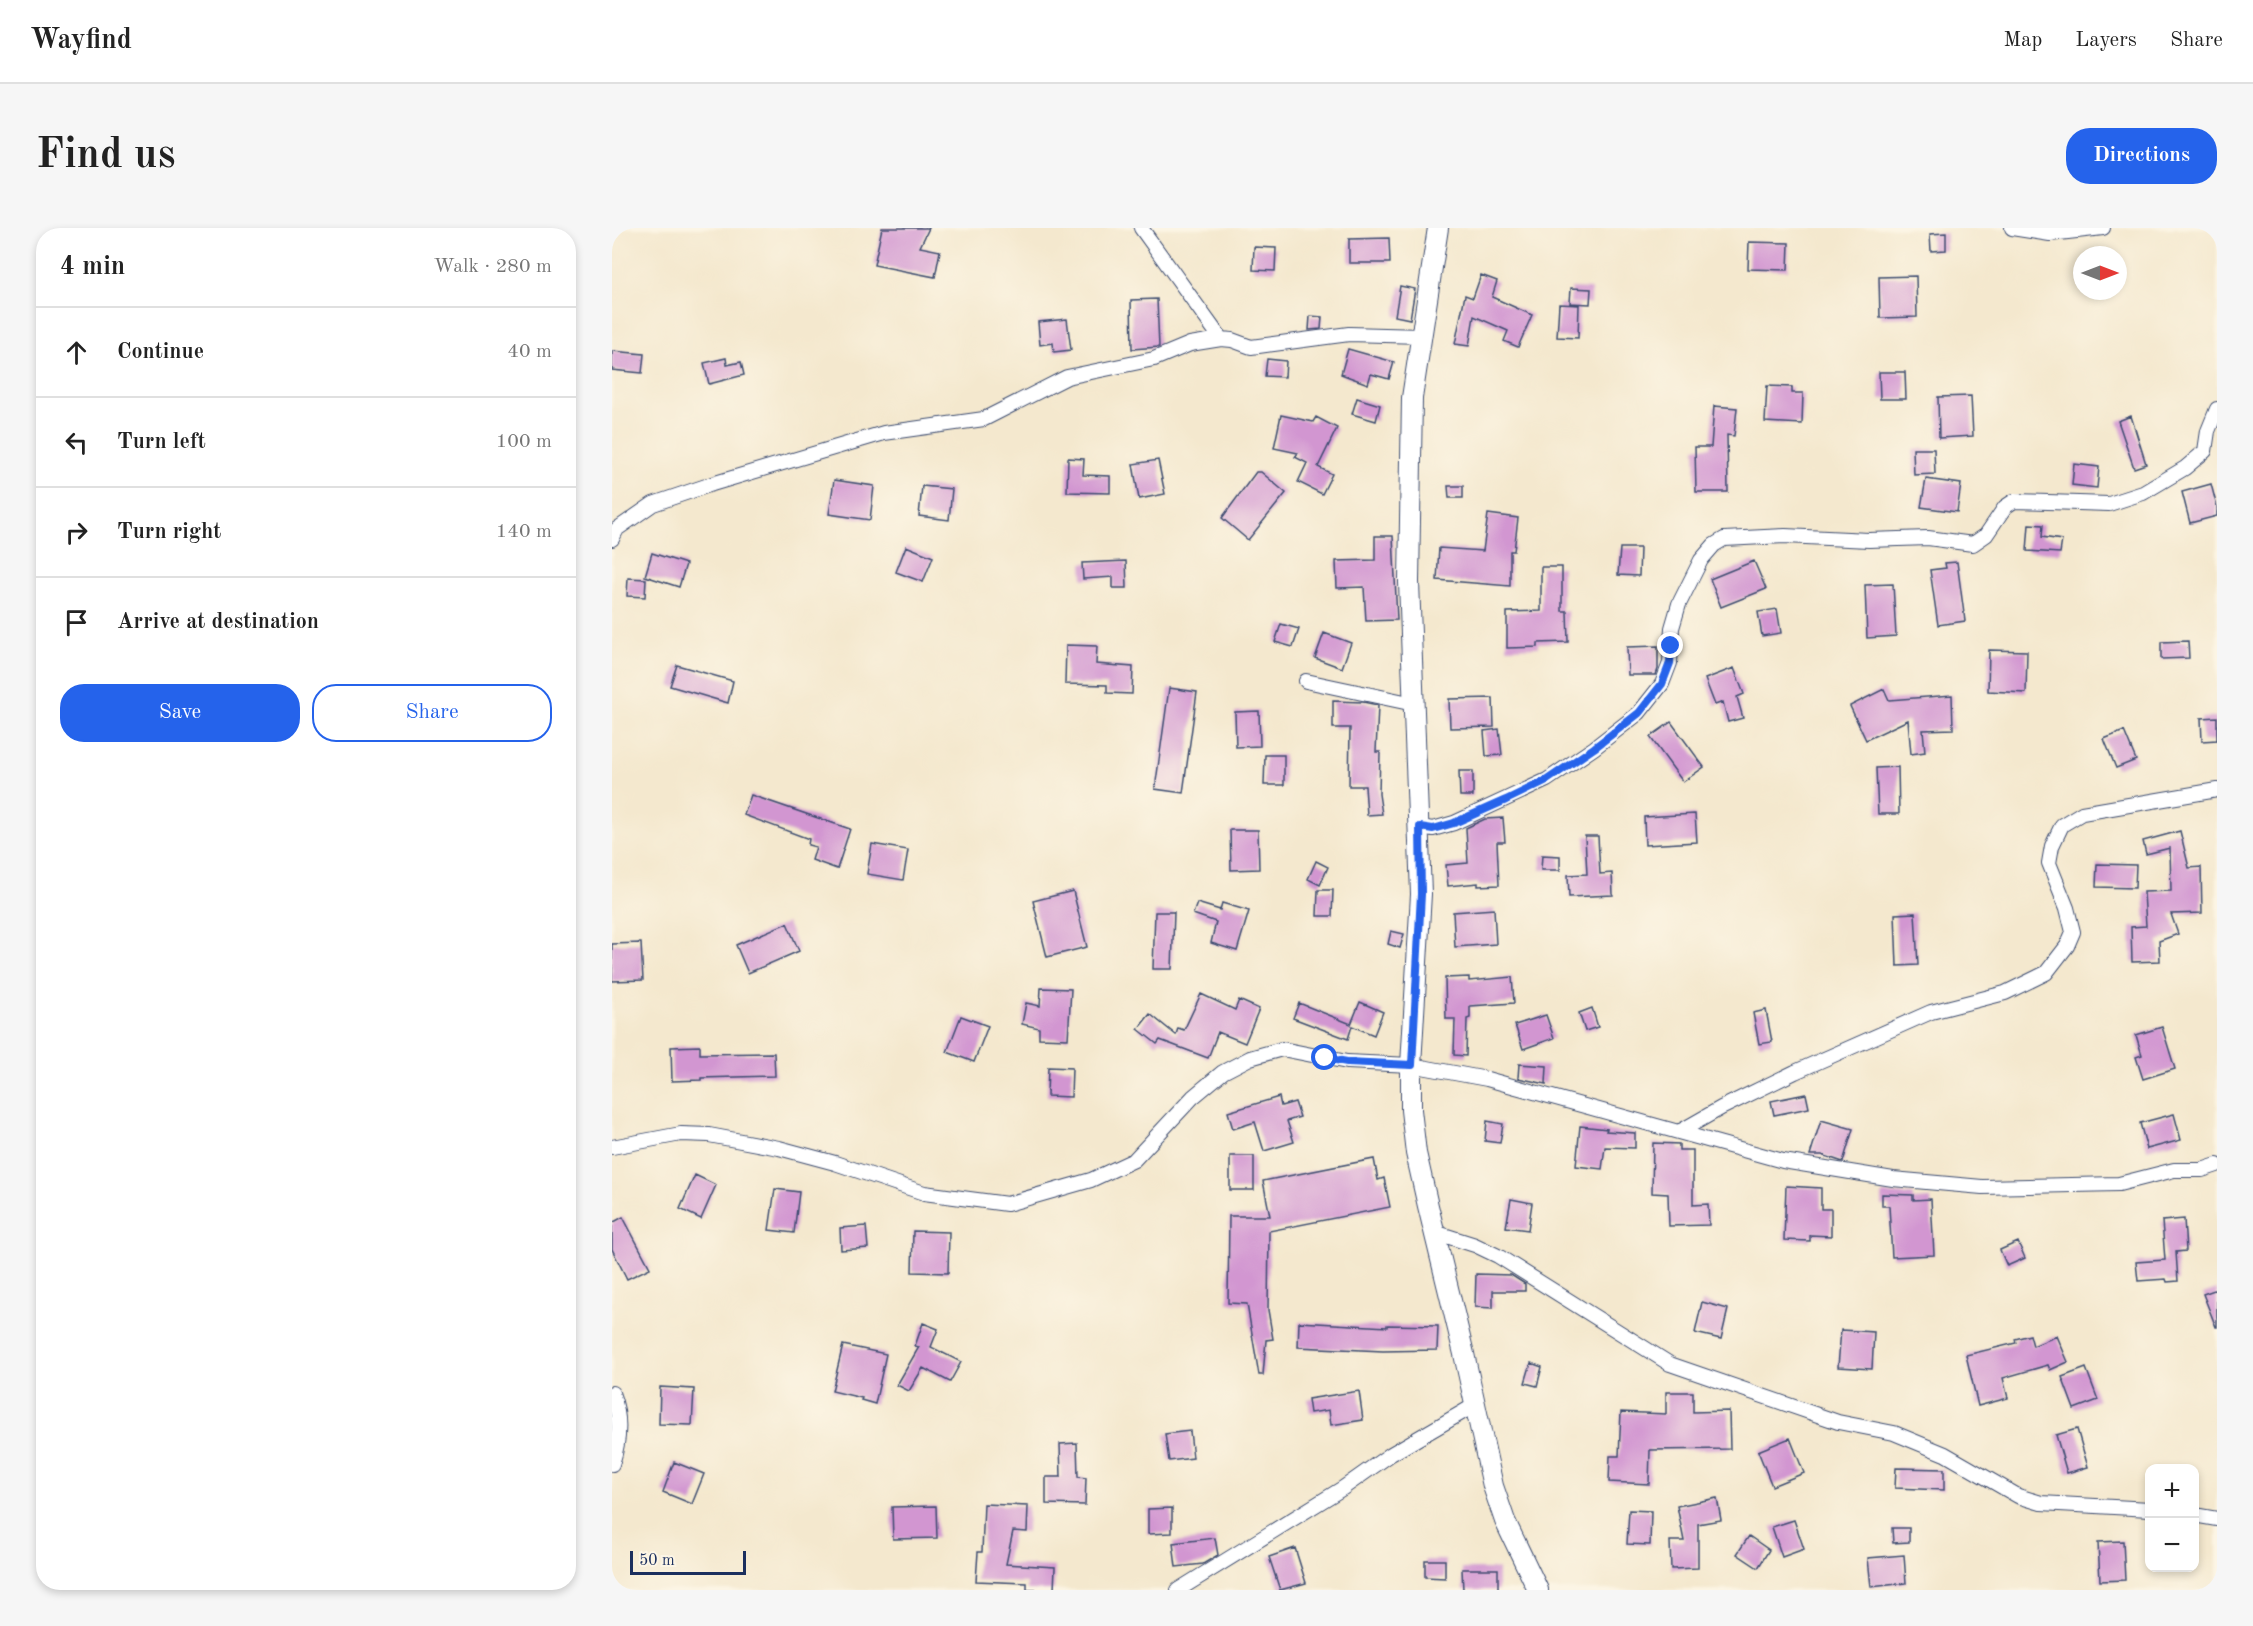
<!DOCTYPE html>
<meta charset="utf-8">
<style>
:root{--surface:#fff;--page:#f6f6f6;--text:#222;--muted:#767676;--line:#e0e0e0;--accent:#2563eb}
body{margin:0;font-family:"Old Standard TT",serif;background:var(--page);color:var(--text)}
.controls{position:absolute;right:18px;bottom:18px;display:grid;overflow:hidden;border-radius:12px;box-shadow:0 3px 9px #0003}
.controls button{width:54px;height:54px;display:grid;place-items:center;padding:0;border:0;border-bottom:2px solid var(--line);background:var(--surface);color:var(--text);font:30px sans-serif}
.compass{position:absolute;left:1461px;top:18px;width:54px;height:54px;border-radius:50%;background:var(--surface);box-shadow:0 3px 9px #0003;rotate:90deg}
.scale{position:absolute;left:18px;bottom:15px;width:116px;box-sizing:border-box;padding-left:6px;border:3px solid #1b2f5e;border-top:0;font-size:16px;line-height:21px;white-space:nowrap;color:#1b2f5e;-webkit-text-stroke:4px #fcf5e5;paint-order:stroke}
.stop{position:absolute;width:18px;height:18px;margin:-14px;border:4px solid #2563eb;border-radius:50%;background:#fff}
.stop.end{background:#2563eb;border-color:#fff;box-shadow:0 2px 6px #0008}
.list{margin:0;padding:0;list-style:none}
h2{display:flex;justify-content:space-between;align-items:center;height:78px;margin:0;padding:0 24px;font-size:26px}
h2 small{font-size:20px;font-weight:400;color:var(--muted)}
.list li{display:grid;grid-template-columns:39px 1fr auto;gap:18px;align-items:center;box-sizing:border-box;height:90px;padding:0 24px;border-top:2px solid var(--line)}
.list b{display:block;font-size:22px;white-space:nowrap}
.list em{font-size:20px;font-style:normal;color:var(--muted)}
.actions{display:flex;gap:12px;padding:18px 24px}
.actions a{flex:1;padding:14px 0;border:2px solid var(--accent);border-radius:24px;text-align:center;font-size:21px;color:var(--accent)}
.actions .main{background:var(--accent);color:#fff}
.icon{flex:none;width:33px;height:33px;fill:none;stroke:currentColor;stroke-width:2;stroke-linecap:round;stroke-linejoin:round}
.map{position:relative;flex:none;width:1605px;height:1362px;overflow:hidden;border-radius:24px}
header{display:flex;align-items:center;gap:36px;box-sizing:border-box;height:84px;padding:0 30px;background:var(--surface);border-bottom:2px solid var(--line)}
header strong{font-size:28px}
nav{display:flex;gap:33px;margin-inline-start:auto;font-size:21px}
.intro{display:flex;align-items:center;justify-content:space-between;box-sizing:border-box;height:144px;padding:0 36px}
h1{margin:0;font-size:42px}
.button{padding:15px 27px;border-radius:24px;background:var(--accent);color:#fff;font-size:21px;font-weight:700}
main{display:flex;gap:36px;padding:0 36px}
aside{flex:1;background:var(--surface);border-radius:24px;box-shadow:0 3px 9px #0003}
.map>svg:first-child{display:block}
.building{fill:#d296d1}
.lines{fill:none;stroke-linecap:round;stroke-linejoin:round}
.street-casing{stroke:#3c4b6f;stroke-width:16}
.secondary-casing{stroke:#3c4b6f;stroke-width:22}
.street{stroke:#fff;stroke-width:14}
.secondary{stroke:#fff;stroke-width:20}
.route{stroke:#2563eb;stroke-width:8}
</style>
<header>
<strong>Wayfind</strong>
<nav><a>Map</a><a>Layers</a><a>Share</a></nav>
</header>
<div class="intro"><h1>Find us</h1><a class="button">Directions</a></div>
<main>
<aside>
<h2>4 min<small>Walk · 280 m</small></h2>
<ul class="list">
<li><svg class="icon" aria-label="ahead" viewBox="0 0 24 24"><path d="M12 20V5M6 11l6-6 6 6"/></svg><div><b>Continue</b></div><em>40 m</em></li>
<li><svg class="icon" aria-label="left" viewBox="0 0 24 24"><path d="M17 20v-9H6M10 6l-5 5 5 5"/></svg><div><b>Turn left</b></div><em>100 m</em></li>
<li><svg class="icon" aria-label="right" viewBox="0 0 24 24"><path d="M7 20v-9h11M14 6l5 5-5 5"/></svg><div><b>Turn right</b></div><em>140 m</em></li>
<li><svg class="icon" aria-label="arrive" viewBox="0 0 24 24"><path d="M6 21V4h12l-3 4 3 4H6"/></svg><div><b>Arrive at destination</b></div></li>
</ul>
<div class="actions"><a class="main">Save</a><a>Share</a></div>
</aside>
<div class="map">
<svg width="1605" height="1362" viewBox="0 0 1605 1362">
<rect width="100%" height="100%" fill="#fcf5e5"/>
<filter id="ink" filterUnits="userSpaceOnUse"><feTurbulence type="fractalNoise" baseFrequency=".0167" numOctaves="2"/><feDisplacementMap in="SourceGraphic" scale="12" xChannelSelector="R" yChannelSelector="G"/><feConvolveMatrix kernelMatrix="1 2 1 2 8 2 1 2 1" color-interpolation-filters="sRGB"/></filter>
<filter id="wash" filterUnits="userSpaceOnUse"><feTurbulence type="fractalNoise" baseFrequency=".008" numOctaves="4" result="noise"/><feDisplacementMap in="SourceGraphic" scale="24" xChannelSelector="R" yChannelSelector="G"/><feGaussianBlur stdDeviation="1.35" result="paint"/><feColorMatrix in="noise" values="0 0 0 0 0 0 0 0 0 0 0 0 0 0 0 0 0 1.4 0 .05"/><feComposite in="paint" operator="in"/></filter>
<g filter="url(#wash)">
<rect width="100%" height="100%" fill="#f4e8ce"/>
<g id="blocks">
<!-- building -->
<path class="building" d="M270 0H317L308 19 328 23 323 49 262 37Z
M1334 5V22L1319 23 1318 6Z
M777 10 778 35H737V11Z
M1137 14 1177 15 1176 42 1136 41Z
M642 19 664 20 663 43 641 42Z
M869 47 885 53 880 69 920 87 906 119 892 113 896 103 862 88 857 118 843 116 853 67 861 70Z
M1304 48 1305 89 1268 90 1267 49Z
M788 58 803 61 798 91 783 88Z
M959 60 979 61 978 76 958 75Z
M545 71 547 119 520 121 519 72Z
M947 76 967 77 966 110 945 109Z
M698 88 710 89 709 101 697 102Z
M455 91 459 122 442 124 441 115 428 117 426 94Z
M736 121 782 134 777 151 759 146 756 156 729 146Z
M0 123 32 126 30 145 0 142Z
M114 130 115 137 129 134 132 147 97 156 92 135Z
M655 131 674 133 673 149 653 148Z
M1267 144H1293L1294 171H1268Z
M1155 158 1180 159V165H1191L1190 196 1153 194Z
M1359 168 1361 208 1327 210 1326 169Z
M745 170 768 177 764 193 740 186Z
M1102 178 1125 180 1122 208 1115 207 1116 264H1084L1083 219H1099Z
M669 187 701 194 704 189 725 200 706 239 720 246 710 266 686 254 695 235 683 229 686 225 662 220Z
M1519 188 1534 236 1522 240 1506 193Z
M1301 221H1322L1323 246 1302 247Z
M456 230 472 231 471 247 498 248V265L455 264Z
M546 232 553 266 527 271 521 236Z
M1462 236 1487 239 1485 260 1460 257Z
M644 244H649L674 265 636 312 610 290Z
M1314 251 1349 256 1345 284 1309 279Z
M222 252 262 258 258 292 217 286Z
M1599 256 1605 279V288L1578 295 1570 264Z
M310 258 340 261 337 292 307 288Z
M836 258H851V270H837Z
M876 286 906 290 902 323H898V358L825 352 827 320 871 323Z
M1417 296 1431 297 1430 309 1450 312 1448 325 1415 323Z
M763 308H781L785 392 754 393 752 359 725 360 724 333 763 332Z
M294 318 321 329 311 354 284 344Z
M1008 320H1028L1027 348 1006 347Z
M40 325 74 336 67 359 33 348Z
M514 333 515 360H501V349L471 351 470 335Z
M1142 333 1154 361 1109 379 1098 351Z
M1345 334 1353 393 1326 397 1318 342 1334 340 1333 335Z
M929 339H950V383H955L956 414 926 415V419L895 420V384L929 383Z
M16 350 34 351 33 369 15 368Z
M1281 356 1284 408 1255 410 1253 357Z
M1165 381 1169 405 1150 408 1146 384Z
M669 396 687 401 681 419 663 414Z
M712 405 739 415 730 440 703 430Z
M1576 413 1577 430 1549 431V414Z
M454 417 485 418 484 436 521 439 520 466 495 465V457L453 456Z
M1046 418V441L1044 447H1016L1015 419Z
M1377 422 1415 423 1414 465 1376 463Z
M65 437 121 453 116 475 58 458Z
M1122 440 1132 466 1125 469 1131 490 1116 494 1111 474 1103 477 1093 451Z
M557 460 585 464 571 565 543 561Z
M1272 461 1277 472 1340 467 1341 501 1311 502 1313 524 1299 526 1296 492 1254 512 1238 478Z
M881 470 882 499 838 500 837 471Z
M721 473 751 474 766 477 764 524H768L767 566 770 586 755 587 753 558H737L738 500H721Z
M647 483 648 518 624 519 623 484Z
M1605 489V512L1590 513 1589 490Z
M1059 494 1092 539 1071 554 1038 509Z
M887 501 890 527 874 528 872 503Z
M1512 503 1524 532 1504 540 1492 511Z
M653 527H672V557H652Z
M1286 539 1287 586H1266L1264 540Z
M847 543H861V568H848Z
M139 567 238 601 225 641 200 632 204 619 196 617 197 611 132 587Z
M1083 586 1085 614 1033 617 1032 589Z
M891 590 893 614H885L887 657 866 658V655L836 658 834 637 856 635 854 600 873 591Z
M618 602H646L647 641 619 642Z
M1568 603 1577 640 1589 639 1590 685 1559 686 1566 706 1547 713 1548 733 1520 734 1519 699 1534 698 1532 664 1559 663 1558 620 1534 626 1531 613Z
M973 608H986L988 646 1000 645 1001 667 957 669 956 647 975 646Z
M260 616 296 622 291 652 255 646Z
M930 627 948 628V642H929Z
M704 633 716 639 708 657 696 651Z
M1485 636 1524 637 1523 660 1484 659Z
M706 662H721L720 688H705Z
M461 663 475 719 435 729 421 673Z
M585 675 608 682 610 675 637 683 625 723 599 715 604 694 581 686Z
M882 681 884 716 843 719 841 684Z
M543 684H562L560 741H541Z
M1303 685 1306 737 1285 738 1283 686Z
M175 695 187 723 136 745 124 717Z
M779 703 792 706 788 720 776 716Z
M29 715 31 752 0 753V716Z
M857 749V753L900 749 902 775 858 778V790L855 791 854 828 842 827 843 791H834L833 750Z
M429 760 459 761 456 811 427 810V800L410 796 414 775 428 778Z
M589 766 623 782 627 772 647 781 633 815 606 804 596 830 548 812 545 816 526 801 538 786 564 807 566 800 572 802Z
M748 774 771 784 762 807 740 798 736 811 681 790 687 775 739 796Z
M980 780 986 799 973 803 967 785Z
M1154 782 1160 814 1147 816 1141 785Z
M934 787 942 810 911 821 903 797Z
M349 788 376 798 362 834 335 824Z
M1550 799 1563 841 1531 851 1524 829 1530 827 1524 807Z
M88 818V826L162 825 163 848 89 850V852L60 853 59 819Z
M907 836 935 838 934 856 906 850Z
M436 839 460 840 459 869 435 868Z
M1194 866 1197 880 1162 887 1159 873Z
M667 869 669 878 683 874 688 889 675 893 682 914 652 923 643 894 621 901 616 884Z
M1562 886 1569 912 1535 921 1528 895Z
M1209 892 1241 901 1231 934 1210 927H1198Z
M875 893 891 896 888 915 873 913Z
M968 898 995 901 994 903 1023 905V920L993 919 990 941 964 938Z
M1041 915 1067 916V922H1081V977L1096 976 1097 997 1057 998 1056 966 1040 965Z
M618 928H642V962H618Z
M762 931 766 952 772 950 778 979 657 1003 656 1082 661 1111 654 1112 651 1147H647L635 1076 616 1075 617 988H658L651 953Z
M83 947 104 957 89 991 68 981Z
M1174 958 1209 960V981H1219V1008L1198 1007V1013L1172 1012Z
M163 961 187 964 182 1005 157 1002Z
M1270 966 1301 967V972L1319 971 1322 1027 1280 1029 1277 978H1270Z
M899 971 920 975 916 1002 894 999Z
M11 989 38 1040 15 1051 0 1021V995Z
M1572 991 1574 1023 1564 1024 1566 1053 1555 1054 1554 1051 1526 1053 1524 1034 1553 1032 1550 993Z
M254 998 256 1020 229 1022 228 1000Z
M301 1003 337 1004 336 1045 300 1044Z
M1406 1014 1413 1030 1395 1038 1388 1022Z
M864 1046 899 1047 913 1056V1063H881V1080L863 1079Z
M1605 1061V1099H1604L1591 1066Z
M1090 1074 1116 1081 1109 1111 1083 1105Z
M687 1094 775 1099V1097L826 1098 825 1122 771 1123 686 1119Z
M311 1095 326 1101 319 1119 349 1134 338 1154 311 1140 297 1163 285 1157 307 1119 303 1118Z
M1229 1102 1262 1104 1260 1141 1226 1139Z
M1418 1107 1421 1118 1445 1108 1456 1134 1438 1142 1436 1137 1391 1150 1396 1170 1366 1178 1354 1127 1404 1115 1403 1111Z
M231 1117 274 1126 263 1176 249 1172 250 1170 220 1163Z
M919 1135 930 1139 925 1158 913 1155Z
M1474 1140 1486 1172 1462 1181 1450 1149Z
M48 1159 82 1161 80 1197 47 1196Z
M747 1163 751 1192 719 1197 717 1182 698 1185 696 1171Z
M1054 1164H1081V1184L1117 1183 1118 1221 1038 1222 1037 1256 997 1254 998 1228H1007L1009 1184 1054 1186Z
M1465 1201 1476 1239 1455 1245 1444 1207Z
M578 1203 581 1230 557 1233 553 1206Z
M1178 1210 1192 1245 1160 1258 1146 1223Z
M465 1215 466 1249 474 1250 473 1277 434 1276V1249H449L448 1216Z
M62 1234 92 1246 80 1276 51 1264Z
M1284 1240 1332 1241V1262L1283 1260Z
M1105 1270 1109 1292 1086 1296V1340L1059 1341 1058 1313H1072L1065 1278Z
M372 1276 416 1278 415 1304 401 1303 394 1336 443 1339 442 1362H415V1355L364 1353 366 1324H370Z
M324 1278 325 1310 281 1311 280 1279Z
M560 1280V1305L536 1306V1281Z
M1017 1282 1039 1283 1038 1317 1015 1316Z
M1182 1292 1192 1321 1170 1329 1160 1299Z
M1280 1300H1297V1314L1281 1315Z
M1137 1308 1157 1322 1146 1340 1125 1326Z
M603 1310 606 1327 591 1336 564 1339 561 1315Z
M1511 1313 1513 1352 1488 1353 1486 1314Z
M683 1320 694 1355 668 1362 657 1329Z
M1292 1327 1294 1355 1259 1359 1256 1330Z
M813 1332H833V1350L813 1349Z
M850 1341H886V1362H851Z"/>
</g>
</g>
<g filter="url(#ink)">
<use href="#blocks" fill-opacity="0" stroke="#3c4b6f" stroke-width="1.5"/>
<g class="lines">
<!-- street casing -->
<g class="street-casing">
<path id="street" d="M529 0 609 111
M1400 0 1438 6 1491 0
M0 311 5 301 41 276 100 256 272 205 372 191 455 149 542 131 578 116 609 111 620 112 639 119 737 106 809 108
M694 453 802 476
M808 599 821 601 842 595 935 552 982 520 1027 485 1050 456 1058 435 1060 400 1067 376 1089 332 1102 317 1112 311 1173 308 1257 312 1316 310 1361 316 1374 307 1393 279 1402 273 1497 276 1531 265 1573 240 1593 223 1596 203 1605 181
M1067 904 1109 880 1183 844 1319 784 1393 765 1434 745 1455 718 1461 704 1455 680 1437 635 1440 618 1450 597 1470 585 1605 562
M0 919 69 906 97 907 167 920 223 935 312 965 395 976 479 952 522 932 581 869 611 844 638 830 670 821 735 834 799 837 875 851 1171 933 1281 951 1370 959 1507 956 1562 942H1590L1605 937
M822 1004 863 1017 886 1028 1058 1136 1226 1194 1282 1205 1333 1226 1406 1268 1429 1275 1538 1281
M0 1165C9 1188 8 1212 0 1236
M1582 1287 1605 1291
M566 1362 731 1260 779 1226 863 1177"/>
</g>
<!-- secondary casing -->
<g class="secondary-casing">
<path id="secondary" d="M826 0 800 170 797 354 809 666 799 837V882L804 925 816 978 852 1126 881 1258 893 1293 926 1362"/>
</g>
<!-- street -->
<use href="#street" class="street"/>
<!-- secondary -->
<use href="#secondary" class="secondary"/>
</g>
</g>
<g class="lines" filter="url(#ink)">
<!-- route -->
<path class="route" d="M713 830 735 834 800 837 809 666 808 599 821 601 842 595 894 572 935 552 982 520 1027 485 1050 456 1058 435 1059 418"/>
</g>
</svg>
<div class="controls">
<button>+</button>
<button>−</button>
</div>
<svg class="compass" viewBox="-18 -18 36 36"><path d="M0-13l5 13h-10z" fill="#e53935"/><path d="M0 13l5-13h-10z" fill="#767676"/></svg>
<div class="scale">50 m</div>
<div class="stop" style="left:713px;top:830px"></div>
<div class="stop end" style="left:1059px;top:418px"></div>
</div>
</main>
